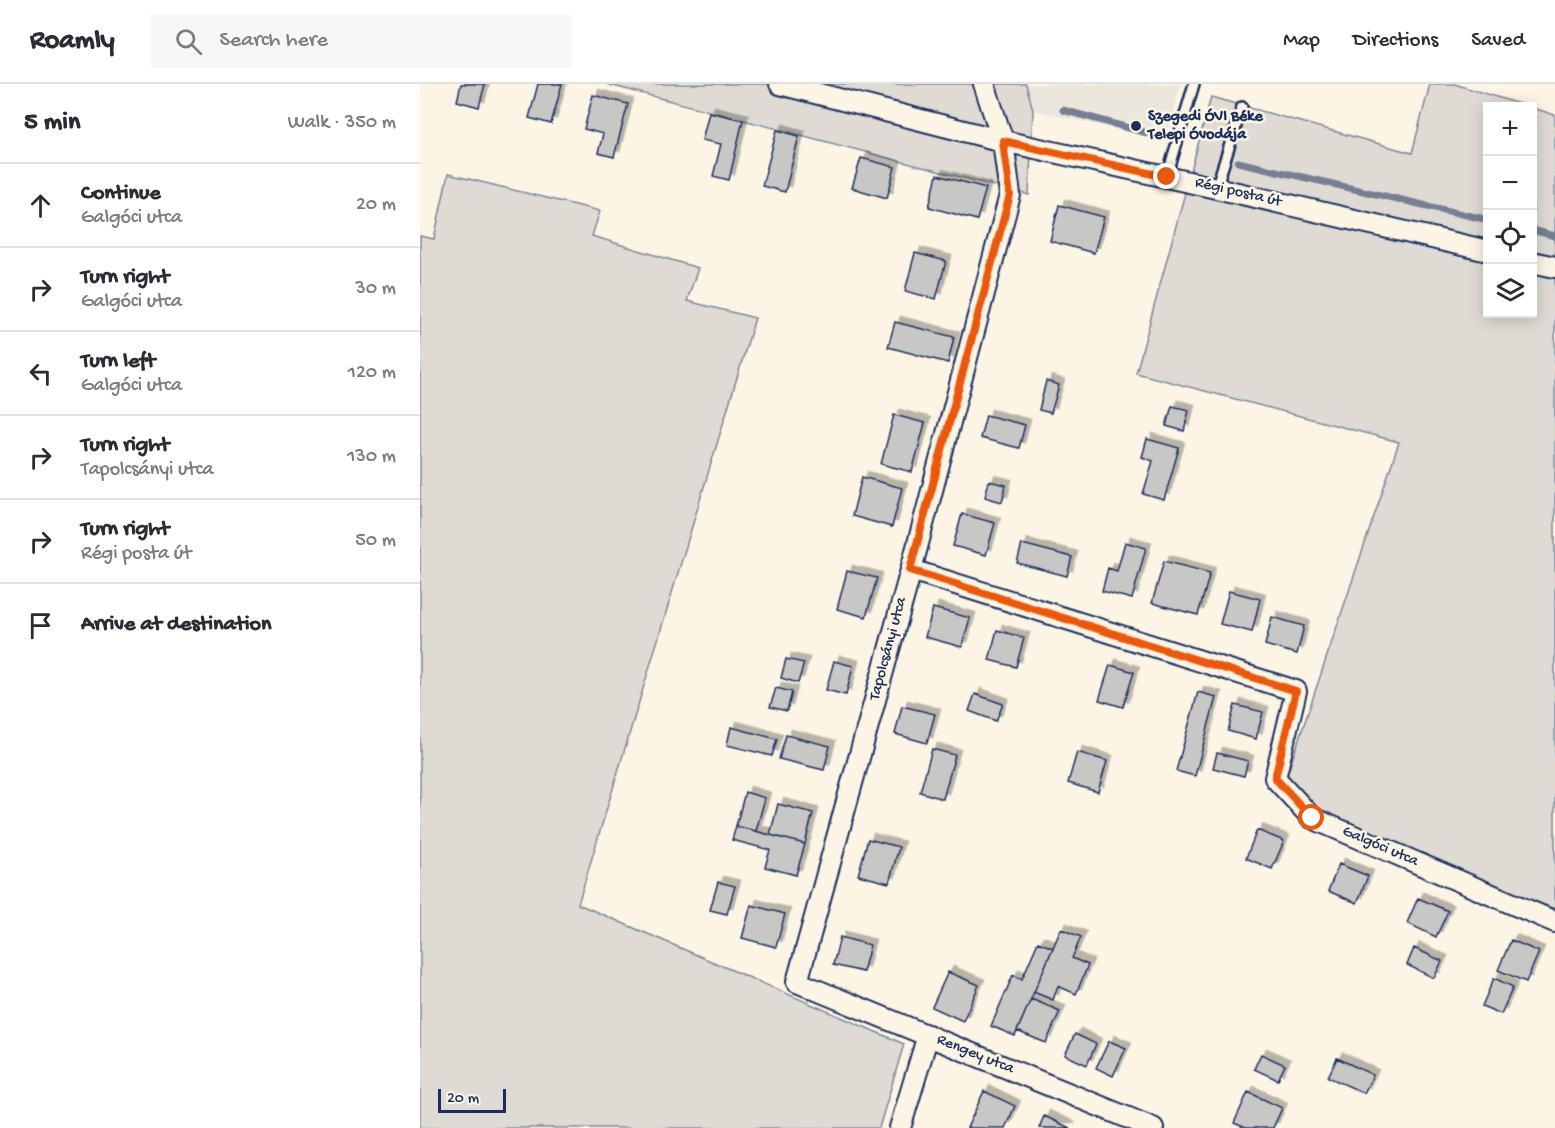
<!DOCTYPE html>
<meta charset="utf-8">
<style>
:root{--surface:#fff;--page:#f7f7f7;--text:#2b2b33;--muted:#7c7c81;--line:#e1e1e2}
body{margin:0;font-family:"Gochi Hand",sans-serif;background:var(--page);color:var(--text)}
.controls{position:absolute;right:18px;top:18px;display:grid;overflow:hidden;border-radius:0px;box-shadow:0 3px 15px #0003}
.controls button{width:54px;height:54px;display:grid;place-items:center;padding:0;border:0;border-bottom:2px solid var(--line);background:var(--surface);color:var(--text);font:30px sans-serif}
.scale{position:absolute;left:18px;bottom:15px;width:68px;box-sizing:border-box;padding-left:6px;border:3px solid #1b2f5e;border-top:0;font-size:16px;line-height:21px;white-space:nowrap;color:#1b2f5e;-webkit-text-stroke:4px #fcf5e5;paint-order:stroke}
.stop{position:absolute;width:18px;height:18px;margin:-14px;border:4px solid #ea580c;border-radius:50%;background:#fff}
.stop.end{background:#ea580c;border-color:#fff;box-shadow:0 2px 6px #0008}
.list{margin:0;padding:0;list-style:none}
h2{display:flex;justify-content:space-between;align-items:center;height:78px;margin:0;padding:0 24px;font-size:26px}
h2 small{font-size:20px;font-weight:400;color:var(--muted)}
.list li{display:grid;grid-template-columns:39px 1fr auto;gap:18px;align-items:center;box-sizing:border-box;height:84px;padding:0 24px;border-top:2px solid var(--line)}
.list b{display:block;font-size:22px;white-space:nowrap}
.list p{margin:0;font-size:20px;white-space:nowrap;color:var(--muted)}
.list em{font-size:20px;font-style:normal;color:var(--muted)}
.icon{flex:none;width:33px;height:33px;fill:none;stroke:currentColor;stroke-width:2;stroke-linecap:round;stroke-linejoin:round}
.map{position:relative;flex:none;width:1135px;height:1044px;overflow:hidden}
header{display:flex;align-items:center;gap:36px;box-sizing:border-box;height:84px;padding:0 30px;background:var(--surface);border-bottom:2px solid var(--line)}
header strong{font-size:28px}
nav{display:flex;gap:33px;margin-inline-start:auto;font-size:21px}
.search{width:420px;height:54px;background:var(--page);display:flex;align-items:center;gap:15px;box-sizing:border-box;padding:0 21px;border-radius:0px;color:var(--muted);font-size:22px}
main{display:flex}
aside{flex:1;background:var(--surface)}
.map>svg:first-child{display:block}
.built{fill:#ece7dc}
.green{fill:#dfdbd4;stroke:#7d8599;stroke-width:1.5}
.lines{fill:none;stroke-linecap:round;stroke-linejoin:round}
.stream{stroke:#767f94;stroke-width:7}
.building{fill:#c8c7c6;stroke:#1b2f5e;stroke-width:1.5;filter:url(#shadow)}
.service-casing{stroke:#1b2f5e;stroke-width:14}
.minor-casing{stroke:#1b2f5e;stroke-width:24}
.service{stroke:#fcf5e5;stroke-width:9}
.minor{stroke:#fcf5e5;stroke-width:20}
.route{stroke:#ea580c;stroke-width:8}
.poi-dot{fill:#1b2f5e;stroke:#fcf5e5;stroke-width:2}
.labels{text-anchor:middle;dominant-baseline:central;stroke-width:5;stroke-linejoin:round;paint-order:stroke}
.poi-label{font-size:16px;font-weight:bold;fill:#1b2f5e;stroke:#fcf5e5;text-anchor:start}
.street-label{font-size:16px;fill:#1b2f5e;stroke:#fcf5e5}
</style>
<header>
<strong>Roamly</strong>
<div class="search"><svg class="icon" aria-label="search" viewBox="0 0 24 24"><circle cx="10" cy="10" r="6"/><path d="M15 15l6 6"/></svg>Search here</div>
<nav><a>Map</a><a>Directions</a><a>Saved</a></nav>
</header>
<main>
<aside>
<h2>5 min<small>Walk · 350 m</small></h2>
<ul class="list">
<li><svg class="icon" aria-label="ahead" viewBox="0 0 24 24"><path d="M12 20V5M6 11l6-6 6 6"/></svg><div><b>Continue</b><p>Galgóci utca</p></div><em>20 m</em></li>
<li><svg class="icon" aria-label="right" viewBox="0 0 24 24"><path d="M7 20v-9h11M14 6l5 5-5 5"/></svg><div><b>Turn right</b><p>Galgóci utca</p></div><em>30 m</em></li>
<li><svg class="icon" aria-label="left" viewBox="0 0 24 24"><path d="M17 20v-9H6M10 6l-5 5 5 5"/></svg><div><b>Turn left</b><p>Galgóci utca</p></div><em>120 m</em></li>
<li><svg class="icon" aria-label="right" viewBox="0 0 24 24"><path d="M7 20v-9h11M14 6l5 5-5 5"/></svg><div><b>Turn right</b><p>Tapolcsányi utca</p></div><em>130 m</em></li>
<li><svg class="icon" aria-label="right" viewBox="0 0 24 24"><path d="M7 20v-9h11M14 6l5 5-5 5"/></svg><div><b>Turn right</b><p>Régi posta út</p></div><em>50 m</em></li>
<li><svg class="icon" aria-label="arrive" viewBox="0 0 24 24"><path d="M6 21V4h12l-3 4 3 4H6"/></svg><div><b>Arrive at destination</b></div></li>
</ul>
</aside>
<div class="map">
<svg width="1135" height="1044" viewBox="0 0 1135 1044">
<defs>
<filter id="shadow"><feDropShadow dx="5.5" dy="-5.5" stdDeviation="0" flood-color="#0004"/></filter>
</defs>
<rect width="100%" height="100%" fill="#fcf5e5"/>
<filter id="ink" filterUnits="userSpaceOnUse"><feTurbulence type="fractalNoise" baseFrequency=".0167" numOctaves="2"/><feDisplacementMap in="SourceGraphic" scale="12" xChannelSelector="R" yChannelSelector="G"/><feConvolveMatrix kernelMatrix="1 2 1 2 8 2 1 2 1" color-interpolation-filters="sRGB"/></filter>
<g filter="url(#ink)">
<!-- built -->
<path class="built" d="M606 0H761L745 57 613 26Z"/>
<!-- green -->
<path class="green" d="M186 0H606L613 26 609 111Z
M1010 0H1034L1106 22H1068V230H1112L1113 24 1135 31V825L899 731 866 694 979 358 716 289 791 13 992 69Z
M28 90 180 127 172 152 278 184 267 217 335 234 158 820 484 960 459 1044H0V152L14 155Z"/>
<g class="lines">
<!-- stream -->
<path class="stream" d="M643 26 738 52
M818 78 1068 136
M1112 146 1135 152"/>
</g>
<!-- building -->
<path class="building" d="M41 0H65L59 23 37 17Z
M118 0H142L131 40 109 34Z
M173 11 208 20 194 73 178 69 183 50 164 45Z
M289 28 323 36 309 96 293 92 301 60 282 56Z
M357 46 379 52 365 108 342 102Z
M441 74 475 83 467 114 432 104Z
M517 91 566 104 557 136 509 123Z
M639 121 684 133 674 169 630 157Z
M495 169 526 177 516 215 485 207Z
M475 238 534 253 528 279 468 263Z
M626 297 639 301 631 329 619 326Z
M752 322 769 326 764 347 746 342Z
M474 331 505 339 492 388 461 380Z
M566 331 605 341 599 364 560 354Z
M727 355 759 364 744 416 723 410 733 377 722 373Z
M442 393 482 404 472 443 432 432Z
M569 397 586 401 582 418 565 413Z
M542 430 575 439 566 471 533 462Z
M705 458 726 464 712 515 682 507 688 484 697 487Z
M602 460 652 473 647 492 597 479Z
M744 477 790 489 778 531 732 519Z
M427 487 457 494 446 533 417 525Z
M809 507 840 515 832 548 800 540Z
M513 524 550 534 542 563 505 553Z
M852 533 884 542 877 570 845 561Z
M577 546 604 554 596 583 569 576Z
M366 575 384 579 378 599 361 594Z
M414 577 433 582 426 611 406 606Z
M690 581 714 588 703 623 679 616Z
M356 604 372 608 367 627 350 623Z
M778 608 796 613 775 692 756 687Z
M555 610 583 620 576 637 549 627Z
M815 621 843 628 836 655 808 647Z
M482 622 515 630 507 659 475 650Z
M311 643 357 655 352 672 307 661Z
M366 651 410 662 404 686 359 675Z
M512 665 535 671 523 715 500 708Z
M657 668 687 677 678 708 648 699Z
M797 669 828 677 824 692 793 684Z
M325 708 345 714 336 747 316 742Z
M358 720 393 729 385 760 350 751Z
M316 742 385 760 376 791 345 783 350 766 312 756Z
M837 746 864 757 852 785 826 774Z
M448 755 479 763 469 799 438 791Z
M919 780 948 792 937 819 908 807Z
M298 798 315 802 307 830 290 826Z
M998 814 1028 827 1016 853 987 839Z
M331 821 365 830 356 863 322 854Z
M641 845 661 853 652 874 668 881 656 910 638 902 633 916 614 908Z
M420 853 450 861 443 888 413 881Z
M1091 856 1119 868 1106 898 1078 886Z
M618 858 633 864 595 952 571 942 593 891 602 895Z
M994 864 1022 877 1014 894 987 881Z
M528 888 559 901 543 937 512 923Z
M1074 894 1093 903 1081 930 1062 922Z
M611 915 640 927 626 959 597 947Z
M655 950 676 960 667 981 645 971Z
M689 957 706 964 693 992 676 984Z
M841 970 865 981 858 996 834 985Z
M917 974 953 991 944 1009 908 993Z
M564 1007 595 1022 585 1044H547Z
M828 1008 862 1024 853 1044H826L814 1039Z
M624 1032 650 1044H619Z"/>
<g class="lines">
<!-- service casing -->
<g class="service-casing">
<path id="service" d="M747 93 774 0
M796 104 822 23"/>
</g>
<!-- minor casing -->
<g class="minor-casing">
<path id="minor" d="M360 0 583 57 796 104 1068 167
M564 0 583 57 590 111 491 486 377 898 733 1044
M1112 178 1135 183
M491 486 876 607 855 694 892 734 1135 838
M480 1044 508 951"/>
</g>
<!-- service -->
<use href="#service" class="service"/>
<!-- minor -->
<use href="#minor" class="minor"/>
</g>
</g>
<g class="lines" filter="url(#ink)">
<!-- route -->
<path class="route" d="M747 93 583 57 590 111 490 486 876 607 855 694 892 734"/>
</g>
<!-- markers -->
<circle class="poi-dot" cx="716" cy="42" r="6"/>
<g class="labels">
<!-- poi labels -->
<g class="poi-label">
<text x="728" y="33">Szegedi ÓVI Béke<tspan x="728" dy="18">Telepi Óvodája</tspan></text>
</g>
<!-- street labels -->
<g class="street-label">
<text transform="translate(818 109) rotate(13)">Régi posta út</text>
<text transform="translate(469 565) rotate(-75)">Tapolcsányi utca</text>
<text transform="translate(960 763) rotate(23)">Galgóci utca</text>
<text transform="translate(555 971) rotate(22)">Rengey utca</text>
</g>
</g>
</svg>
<div class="controls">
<button>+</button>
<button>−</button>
<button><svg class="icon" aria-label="locate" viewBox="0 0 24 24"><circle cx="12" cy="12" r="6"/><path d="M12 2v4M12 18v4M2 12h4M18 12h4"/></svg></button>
<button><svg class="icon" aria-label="layers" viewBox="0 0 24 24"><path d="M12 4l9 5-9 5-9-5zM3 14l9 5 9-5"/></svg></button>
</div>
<div class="scale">20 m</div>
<div class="stop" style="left:892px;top:734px"></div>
<div class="stop end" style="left:747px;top:93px"></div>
</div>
</main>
